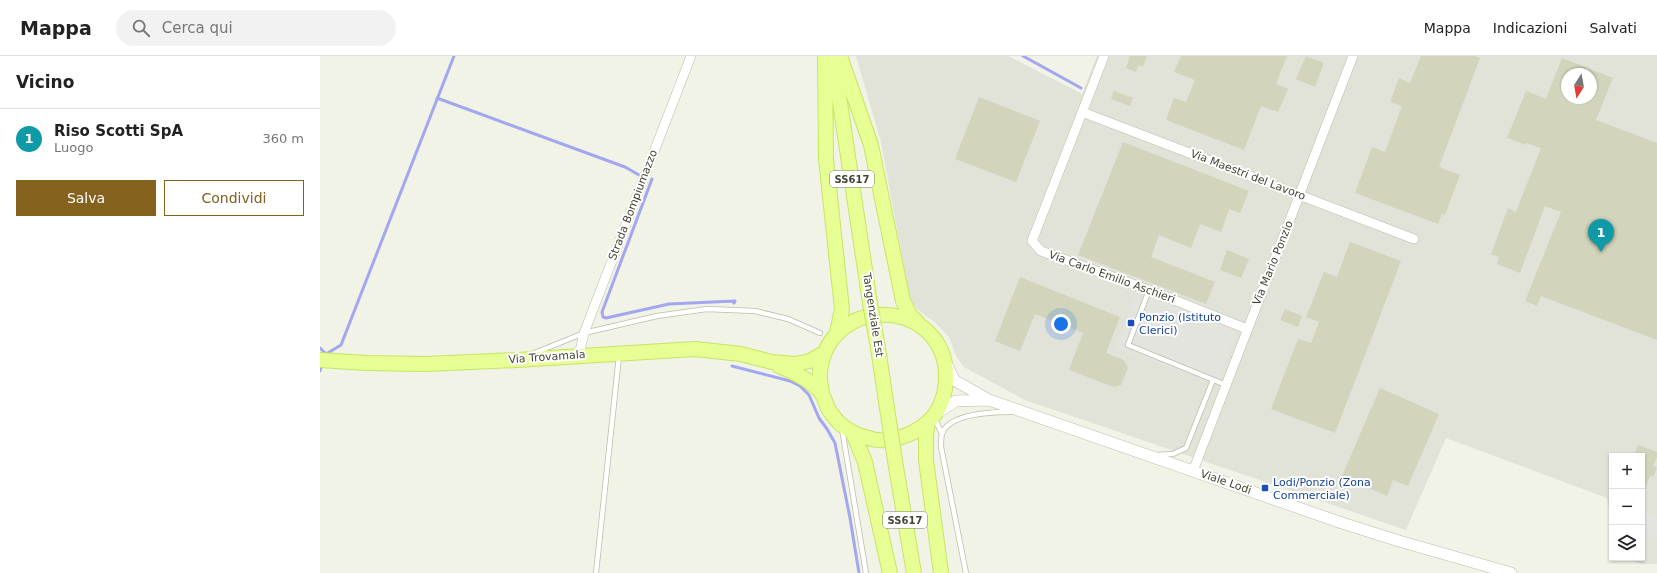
<!DOCTYPE html>
<html lang="it">
<meta charset="utf-8">
<style>
:root{--surface:#fff;--page:#f2f2f2;--text:#222;--muted:#767676;--line:#e0e0e0;--accent:#84611c}
body{margin:0;font-family:"DejaVu Sans",sans-serif;background:var(--page);color:var(--text)}
.controls{position:absolute;right:12px;bottom:12px;display:grid;overflow:hidden;border-radius:0px;box-shadow:0 1px 3px #0004}
.controls button{width:36px;height:36px;display:grid;place-items:center;padding:0;border:0;border-bottom:1px solid var(--line);background:var(--surface);color:var(--text);font:20px sans-serif}
.compass{position:absolute;left:1241px;top:12px;width:36px;height:36px;border-radius:50%;background:var(--surface);box-shadow:0 1px 3px #0004;rotate:191deg}
.you{position:absolute;left:741px;top:268px;width:14px;height:14px;margin:-10px;border:3px solid #fff;border-radius:50%;background:#1a73e8;box-shadow:0 0 0 6px #1a73e833}
.badge{display:grid;place-items:center;width:26px;height:26px;border-radius:50%;background:var(--accent);color:#fff;font-size:13px;font-weight:700}
.pin{position:absolute;translate:-50% -33px;filter:drop-shadow(0 1px 2px #0008)}
.pin::after{content:'';position:absolute;top:21px;width:14px;height:12px;background:inherit;clip-path:polygon(0 0,100% 0,50% 100%)}
.list{margin:0;padding:0;list-style:none}
h2{display:flex;justify-content:space-between;align-items:center;height:52px;margin:0;padding:0 16px;font-size:17px}
h2 small{font-size:13px;font-weight:400;color:var(--muted)}
.list li{display:grid;grid-template-columns:26px 1fr auto;gap:12px;align-items:center;box-sizing:border-box;height:60px;padding:0 16px;border-top:1px solid var(--line)}
.list b{display:block;font-size:15px;white-space:nowrap}
.list p{margin:0;font-size:13px;white-space:nowrap;color:var(--muted)}
.list em{font-size:13px;font-style:normal;color:var(--muted)}
.actions{display:flex;gap:8px;padding:12px 16px}
.actions a{flex:1;padding:9px 0;border:1px solid var(--accent);border-radius:0px;text-align:center;font-size:14px;color:var(--accent)}
.actions .main{background:var(--accent);color:#fff}
.icon{flex:none;width:22px;height:22px;fill:none;stroke:currentColor;stroke-width:2;stroke-linecap:round;stroke-linejoin:round}
.map{position:relative;flex:none;width:1337px;height:517px;overflow:hidden}
header{display:flex;align-items:center;gap:24px;box-sizing:border-box;height:56px;padding:0 20px;background:var(--surface);border-bottom:1px solid var(--line)}
header strong{font-size:19px}
nav{display:flex;gap:22px;margin-inline-start:auto;font-size:14px}
.search{width:280px;height:36px;background:var(--page);display:flex;align-items:center;gap:10px;box-sizing:border-box;padding:0 14px;border-radius:22px;color:var(--muted);font-size:15px}
main{display:flex}
aside{flex:1;background:var(--surface)}
.map>svg:first-child{display:block}
.industrial{fill:#e1e2d8;fill-rule:evenodd}
.parking{fill:#e3e4de}
.lines{fill:none;stroke-linecap:round;stroke-linejoin:round}
.stream{stroke:#a2a7f0;stroke-width:3}
.building{fill:#d2d5bb;fill-rule:evenodd}
.service-casing{stroke:#babea8;stroke-width:6}
.minor-casing{stroke:#babea8;stroke-width:10}
.tertiary-casing{stroke:#babea8;stroke-width:12}
.primary-casing{stroke:#c8e463;stroke-width:16}
.service{stroke:#fff;stroke-width:4.5}
.minor{stroke:#fff;stroke-width:9}
.tertiary{stroke:#fff;stroke-width:11}
.primary{stroke:#e6fe93;stroke-width:14}
.primary-bridge-casing{stroke:#c8e463;stroke-width:16;stroke-linecap:butt}
.primary-bridge{stroke:#e6fe93;stroke-width:14}
.transit-dot{fill:#1a4fb4;stroke:#fff;stroke-width:1.5}
.labels{text-anchor:middle;dominant-baseline:central;stroke-width:4;stroke-linejoin:round;paint-order:stroke}
.shield{fill:#fff;stroke:#7c7e72;stroke-width:1}
.shield-label{font-size:10px;font-weight:bold;fill:#444635}
.street-label{font-size:11px;fill:#444635;stroke:#fff}
.transit-label{font-size:11px;fill:#164399;stroke:#fff;text-anchor:start}
</style>
<header>
<strong>Mappa</strong>
<div class="search"><svg class="icon" aria-label="search" viewBox="0 0 24 24"><circle cx="10" cy="10" r="6"/><path d="M15 15l6 6"/></svg>Cerca qui</div>
<nav><a>Mappa</a><a>Indicazioni</a><a>Salvati</a></nav>
</header>
<main>
<aside>
<h2>Vicino<small></small></h2>
<ul class="list">
<li><span class="badge" style="background:#0f9aa8">1</span><div><b>Riso Scotti SpA</b><p>Luogo</p></div><em>360 m</em></li>
</ul>
<div class="actions"><a class="main">Salva</a><a>Condividi</a></div>
</aside>
<div class="map">
<svg width="1337" height="517" viewBox="0 0 1337 517">
<rect width="100%" height="100%" fill="#f0f3e6"/>
<!-- industrial -->
<path class="industrial" d="M536 0H688L762 38 777 0H1337V508H1322L1304 502H1322V400H1292V475L1287 442 1126 382 1086 474 705 344 644 311 636 300 629 281 617 268 598 254 590 243 561 86ZM1247 18H1271V42H1247Z"/>
<!-- parking -->
<path class="parking" d="M817 234 917 275 897 329 796 292Z
M1322 455 1337 460V482L1322 476Z"/>
<g class="lines">
<!-- stream -->
<path class="stream" d="M703 0 761 32
M117 42 305 111 319 119
M332 123 282 256 283 261 286 262 349 248 415 245 414 247
M0 292 6 298 21 289 134 0
M412 310 470 325 480 330 489 339 499 362 507 373 515 387 530 462 539 517
M0 315 1 311"/>
</g>
<!-- building -->
<path class="building" d="M810 0H827L823 10 818 9 816 16 806 12Z
M861 0H967L956 28 968 33 958 56 941 50 924 94 846 64 854 42 866 46 875 24 854 16Z
M986 0 1004 7 995 31 976 23Z
M1101 0H1155L1160 2 1119 111 1140 119 1125 159 1122 158 1118 168 1035 137 1052 91 1065 96 1082 50 1070 46 1079 22 1090 27Z
M1242 2 1293 22 1276 64 1337 87V284L1221 240 1217 250 1205 245 1241 156 1225 150 1200 217 1177 208 1179 201 1171 198 1188 152 1196 156 1221 92 1206 87V89L1187 82 1206 35 1226 43ZM1247 18H1271V42H1247Z
M794 35 813 42 810 50 791 43Z
M659 41 720 65 696 126 635 103Z
M803 86 929 135 920 157 909 153 901 176 880 168 871 192 839 179 831 201 895 226 886 248 758 199Z
M1030 186 1081 205 1015 377 951 353 978 283 991 287 999 266 986 261 1004 216 1017 221Z
M907 194 929 203 921 222 900 214Z
M700 221 800 261 786 297 804 304 808 312 801 329 794 331 749 314 763 277 715 258 700 295 675 285Z
M965 253 982 260 978 271 960 264Z
M1060 332 1119 358 1088 430 1073 424 1067 440 1022 420Z
M1318 389 1337 396V401L1333 410 1337 412 1333 421 1330 420 1323 438 1322 400H1314Z"/>
<g class="lines">
<!-- service casing -->
<g class="service-casing">
<path id="service" d="M829 234 808 289 906 329
M212 298 264 277 337 260 387 253 435 255 468 263 500 277
M614 361 622 378
M522 373 546 517
M836 399 853 398 866 392 893 324
M276 517 299 300
M646 517 621 391C621 387 621 382 622 378 629 357 673 356 692 356"/>
</g>
<!-- minor casing -->
<g class="minor-casing">
<path id="minor" d="M784 0 712 185 721 195 829 234 927 273
M762 56 1094 183
M259 299 264 277 371 0
M873 415 1033 0"/>
</g>
<!-- tertiary casing -->
<g class="tertiary-casing">
<path id="tertiary" d="M627 309 634 324 669 344 1022 467 1079 485 1191 517
M615 358 636 345 668 344"/>
</g>
<!-- primary casing -->
<g class="primary-casing">
<path id="primary" d="M505 0 506 103 522 253 517 277
M513 0 550 247
M520 0 551 89 583 245 590 259 598 267
M558 292 567 352
M0 304 46 307 106 308 197 304 375 293 421 298 452 306 475 308 490 305 504 297
M459 310C472 315 494 326 502 338 505 343 506 349 509 354 517 367 530 377 545 381 566 389 590 381 607 367 620 356 626 338 626 321 626 242 509 236 500 316 499 322 501 330 502 337
M608 366 606 379V404L621 517
M533 377 545 406 570 517
M576 411 594 517"/>
</g>
<!-- service -->
<use href="#service" class="service"/>
<!-- minor -->
<use href="#minor" class="minor"/>
<!-- tertiary -->
<use href="#tertiary" class="tertiary"/>
<!-- primary -->
<use href="#primary" class="primary"/>
<!-- primary-bridge casing -->
<g class="primary-bridge-casing">
<path id="primary-bridge" d="M550 247 558 292
M567 352 576 411"/>
</g>
<!-- primary-bridge -->
<use href="#primary-bridge" class="primary-bridge"/>
</g>
<!-- markers -->
<g class="transit-dot">
<rect x="807" y="263" width="8" height="8" rx="2"/>
<rect x="941" y="428" width="8" height="8" rx="2"/>
</g>
<g class="labels">
<!-- shield labels -->
<g class="shield">
<rect x="510" y="115" width="44" height="16" rx="3"/>
<rect x="563" y="456" width="44" height="16" rx="3"/>
</g>
<g class="shield-label">
<text x="532" y="123">SS617</text>
<text x="585" y="464">SS617</text>
</g>
<!-- street labels -->
<g class="street-label">
<text transform="translate(928 119) rotate(21)">Via Maestri del Lavoro</text>
<text transform="translate(313 149) rotate(-69)">Strada Bompiumazzo</text>
<text transform="translate(953 207) rotate(-68)">Via Mario Ponzio</text>
<text transform="translate(792 221) rotate(20)">Via Carlo Emilio Aschieri</text>
<text transform="translate(553 259) rotate(81)">Tangenziale Est</text>
<text transform="translate(227 301) rotate(-4)">Via Trovamala</text>
<text transform="translate(906 426) rotate(19)">Viale Lodi</text>
</g>
<!-- transit labels -->
<g class="transit-label">
<text x="819" y="261">Ponzio (Istituto<tspan x="819" dy="13">Clerici)</tspan></text>
<text x="953" y="426">Lodi/Ponzio (Zona<tspan x="953" dy="13">Commerciale)</tspan></text>
</g>
</g>
</svg>
<div class="controls">
<button>+</button>
<button>−</button>
<button><svg class="icon" aria-label="layers" viewBox="0 0 24 24"><path d="M12 4l9 5-9 5-9-5zM3 14l9 5 9-5"/></svg></button>
</div>
<svg class="compass" viewBox="-18 -18 36 36"><path d="M0-13l5 13h-10z" fill="#e53935"/><path d="M0 13l5-13h-10z" fill="#767676"/></svg>
<div class="you"></div>
<div class="pin badge" style="left:1281px;top:196px;background:#0f9aa8">1</div>
</div>
</main>
